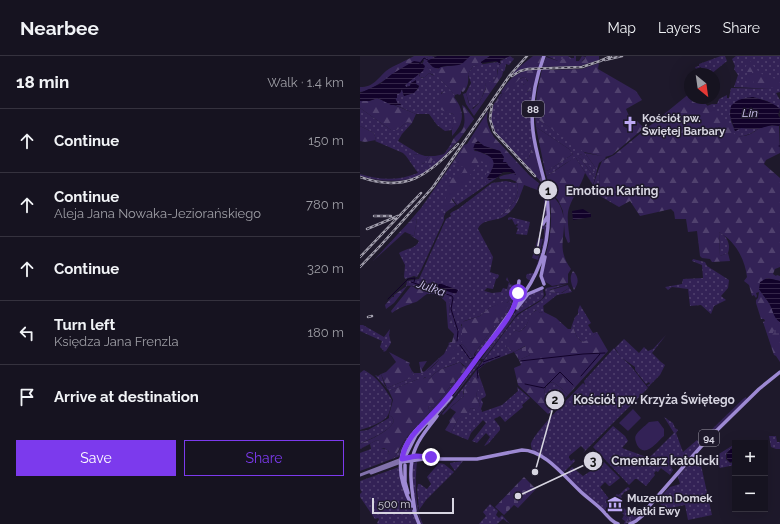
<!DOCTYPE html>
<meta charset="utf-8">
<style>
:root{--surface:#161320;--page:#1f1c29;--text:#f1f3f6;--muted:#9e9ea5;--line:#35323e;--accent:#7c3aed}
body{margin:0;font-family:Raleway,sans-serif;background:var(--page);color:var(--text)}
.controls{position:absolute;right:12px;bottom:12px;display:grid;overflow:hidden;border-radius:0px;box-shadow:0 4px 16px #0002}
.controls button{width:36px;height:36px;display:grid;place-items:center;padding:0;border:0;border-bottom:1px solid var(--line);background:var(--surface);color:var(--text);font:20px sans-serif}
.compass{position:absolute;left:324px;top:12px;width:36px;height:36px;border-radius:50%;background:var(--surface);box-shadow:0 4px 16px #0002;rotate:151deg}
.scale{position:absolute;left:12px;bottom:10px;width:82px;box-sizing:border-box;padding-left:4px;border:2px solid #d7d5e1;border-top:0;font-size:11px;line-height:14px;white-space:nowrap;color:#d7d5e1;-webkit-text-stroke:3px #1e192b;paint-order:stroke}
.stop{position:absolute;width:12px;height:12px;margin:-9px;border:3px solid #7c3aed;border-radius:50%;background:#fff}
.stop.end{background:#7c3aed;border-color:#fff;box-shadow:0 1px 4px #0008}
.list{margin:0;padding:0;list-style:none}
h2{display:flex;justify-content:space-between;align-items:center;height:52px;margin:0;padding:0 16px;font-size:17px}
h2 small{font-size:13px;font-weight:400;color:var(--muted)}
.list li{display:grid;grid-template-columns:26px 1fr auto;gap:12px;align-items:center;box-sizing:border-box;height:64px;padding:0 16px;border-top:1px solid var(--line)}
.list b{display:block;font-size:15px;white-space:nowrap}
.list p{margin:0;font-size:13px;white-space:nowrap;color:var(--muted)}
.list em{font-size:13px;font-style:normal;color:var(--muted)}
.actions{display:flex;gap:8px;padding:12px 16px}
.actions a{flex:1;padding:9px 0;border:1px solid var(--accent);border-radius:0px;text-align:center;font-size:14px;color:var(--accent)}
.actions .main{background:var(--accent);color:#fff}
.icon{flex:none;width:22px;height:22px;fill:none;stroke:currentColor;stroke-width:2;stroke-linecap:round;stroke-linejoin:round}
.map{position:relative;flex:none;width:420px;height:468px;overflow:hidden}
header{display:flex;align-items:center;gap:24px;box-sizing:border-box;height:56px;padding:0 20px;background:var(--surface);border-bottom:1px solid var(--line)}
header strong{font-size:19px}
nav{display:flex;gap:22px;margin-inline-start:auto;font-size:14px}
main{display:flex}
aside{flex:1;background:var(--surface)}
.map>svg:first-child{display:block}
.green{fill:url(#green-dots)}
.forest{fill:url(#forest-firs)}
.wetland{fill:url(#wetland-marsh)}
.cemetery{fill:url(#cemetery-stones)}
.pitch{fill:#332256}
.water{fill:url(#water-rules)}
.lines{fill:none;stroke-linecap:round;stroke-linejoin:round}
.stream{stroke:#12022a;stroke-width:1}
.secondary{stroke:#8171ab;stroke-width:3}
.primary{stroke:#9d89d3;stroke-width:3.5}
.rail-casing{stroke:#a3a0ae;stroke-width:2.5}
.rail{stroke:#1e192b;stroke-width:1;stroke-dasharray:3;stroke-linecap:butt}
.route{stroke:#7c3aed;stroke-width:5}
.labels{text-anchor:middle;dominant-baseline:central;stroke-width:3;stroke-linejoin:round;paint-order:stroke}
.shield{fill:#1e192b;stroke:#a09daa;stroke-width:1}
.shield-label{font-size:10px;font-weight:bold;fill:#d7d5e1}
.poi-label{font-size:11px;font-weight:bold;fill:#d7d5e1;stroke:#1e192b;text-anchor:start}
.water-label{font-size:12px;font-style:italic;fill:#d3c8f6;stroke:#1e192b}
.leader{fill:none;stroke:#d7d5e1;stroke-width:1.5}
.callout-dot{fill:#d7d5e1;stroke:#1e192b;stroke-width:1.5}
.mark-label{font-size:12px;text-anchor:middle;font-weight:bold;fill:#111}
.callout-label{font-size:12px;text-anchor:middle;font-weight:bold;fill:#d7d5e1;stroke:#1e192b;stroke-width:3;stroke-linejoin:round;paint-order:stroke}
</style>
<header>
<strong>Nearbee</strong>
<nav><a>Map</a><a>Layers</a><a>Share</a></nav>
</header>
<main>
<aside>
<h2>18 min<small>Walk · 1.4 km</small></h2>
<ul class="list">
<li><svg class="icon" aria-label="ahead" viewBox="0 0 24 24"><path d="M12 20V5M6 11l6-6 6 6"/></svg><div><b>Continue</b></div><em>150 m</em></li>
<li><svg class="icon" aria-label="ahead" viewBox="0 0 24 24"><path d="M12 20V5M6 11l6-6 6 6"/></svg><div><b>Continue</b><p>Aleja Jana Nowaka-Jeziorańskiego</p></div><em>780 m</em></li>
<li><svg class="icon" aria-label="ahead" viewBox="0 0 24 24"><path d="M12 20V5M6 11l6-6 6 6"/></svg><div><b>Continue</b></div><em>320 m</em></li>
<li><svg class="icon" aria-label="left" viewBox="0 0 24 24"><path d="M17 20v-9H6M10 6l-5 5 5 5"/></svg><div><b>Turn left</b><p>Księdza Jana Frenzla</p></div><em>180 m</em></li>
<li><svg class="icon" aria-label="arrive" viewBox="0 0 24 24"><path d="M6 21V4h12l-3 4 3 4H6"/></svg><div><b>Arrive at destination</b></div></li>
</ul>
<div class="actions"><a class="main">Save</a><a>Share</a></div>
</aside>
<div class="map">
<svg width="420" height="468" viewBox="0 0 420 468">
<defs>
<pattern id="green-dots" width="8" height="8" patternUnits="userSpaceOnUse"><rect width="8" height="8" fill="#332256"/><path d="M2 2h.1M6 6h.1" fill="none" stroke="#50416e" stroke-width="1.8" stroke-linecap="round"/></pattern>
<pattern id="forest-firs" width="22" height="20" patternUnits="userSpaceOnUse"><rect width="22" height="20" fill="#332256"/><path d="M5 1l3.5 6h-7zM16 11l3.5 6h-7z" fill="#50416e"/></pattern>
<pattern id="wetland-marsh" width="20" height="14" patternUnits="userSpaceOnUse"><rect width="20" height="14" fill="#332256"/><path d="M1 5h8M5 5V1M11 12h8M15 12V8" fill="none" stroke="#50416e"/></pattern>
<pattern id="cemetery-stones" width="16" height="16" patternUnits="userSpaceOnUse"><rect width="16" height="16" fill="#332256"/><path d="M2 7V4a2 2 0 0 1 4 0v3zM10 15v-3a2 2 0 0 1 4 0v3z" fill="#50416e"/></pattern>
<pattern id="water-rules" width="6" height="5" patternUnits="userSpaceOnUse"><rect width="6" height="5" fill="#12022a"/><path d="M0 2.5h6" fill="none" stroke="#342649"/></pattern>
</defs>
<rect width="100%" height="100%" fill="#1e192b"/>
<!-- green -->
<path class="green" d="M71 0 75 1 77 0 76 2 68 4V6H65L95 39 94 42 87 34 81 37 90 57 93 58 96 61 92 74 85 75 77 69 69 58H56L35 49H38L35 42 37 38 40 37 42 33 44 40C50 37 57 37 59 30L56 28V25L51 27 50 30 46 31 45 29 58 18H60L59 20 61 22 65 21 69 17 74 20 63 6 62 7 64 5 63 3Z
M150 0 154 3 149 9 146 8 145 14 143 16 138 12 137 15V20L133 25 125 28 126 32 119 47 111 53 106 37 111 27 108 18 113 10C122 8 129 7 138 6L141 8 140 5Z
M187 0H208L211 2H214V0H216V5H219L222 0 226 1 221 6 198 5Z
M361 0H365L367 5 351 18H343L341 11 336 13 335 11 339 10V8Z
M376 0H420V36L416 37 420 44V53L407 45 392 41 370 54 371 65 375 75 381 72 398 73C392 77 382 83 374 79 368 75 353 57 347 50L352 48H357L359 43 367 39V42H369L371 32 411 33 374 31 378 19 374 13 375 10 372 3Z
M165 21 168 26 163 29 167 36 174 31C169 51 170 72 175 91L171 94 169 102 162 105C153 94 133 79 131 65 129 57 133 50 136 44L135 48C141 40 155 23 165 21Z
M0 52 31 74H37L47 66 52 67 42 78 38 85 59 98 53 99 63 108 65 106V100H69L66 103 72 107V104C83 103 86 95 91 88L94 89C86 98 78 109 67 116 47 128 21 126 0 120V118C19 124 38 125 58 117L46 100 43 97 15 85 16 84 14 77 0 70Z
M175 61 220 92 225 97 237 114 236 119 222 100 221 98 218 101 221 103 235 122 233 129 216 102 206 107 187 120V122L185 115 189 114 213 98 209 93 176 71Z
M133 102 129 124 138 121 97 149 91 141 86 147 83 160H84V164L61 214 57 221 54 220 45 223 44 221 45 209 39 197C46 192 56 193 59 185L50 179 54 180 57 163 49 166 61 152 93 106Z
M238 115 240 117C236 133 248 142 259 151L240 140 233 130Z
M146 125 155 127 157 126C161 140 151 151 141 160V162C133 165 121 164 118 173L133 201 130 216 139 219 138 222 136 223 133 233 127 232 124 235 132 237 141 236 143 232 147 233 149 226 146 224 147 221 150 228 157 230C154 256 132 279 117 300L115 298 117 294 141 260 149 244 147 247 145 246 129 252 120 260 104 265 101 269C103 275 104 283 101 289H103L115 303 93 334 77 352 51 379 40 400 0 415V397L11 393 10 388 0 393 17 384 19 385 21 392 28 394 29 397 27 398 33 402C40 396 42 387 48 380 54 372 63 364 70 356L68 351 70 350 73 352 92 328 101 320 106 311 100 306C90 310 75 313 70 323L65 321 62 324 58 323 29 335 15 319 18 320 21 318 25 330 27 332 51 322V317L52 315 54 317 53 318C67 316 69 315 79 304L78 303 84 298 89 288 95 289 96 275 89 259 90 249 78 238H67C63 231 52 229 46 230L47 225 59 223 86 163 91 160 90 158 92 156 98 153 132 127Z
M181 126H183C186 138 187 149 187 161L185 162 184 143 180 135 182 132Z
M150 161 170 166 167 179 156 178 158 172 156 171 158 169 157 168 155 169 152 163 148 164V162Z
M183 169H187L183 198 171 225 167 223 166 220 167 218 174 217C179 203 185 188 184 173H180V179L179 177Z
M359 176C367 180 371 188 368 197L360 200Z
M333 203 345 206 347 210 369 224 368 232 361 240 366 244 354 250 351 258 341 249 330 250 328 233 312 231 308 234 305 231 322 228 323 223 343 222 342 209 332 205Z
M207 228 189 234H191L190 236 202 237 209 232V231L212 236 197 239 183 250V256L180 257 176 254C167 261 170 270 159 276L156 274 146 286V291L154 296 126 307 118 314 119 319 116 320 103 336 104 340 93 349 83 359 82 358C108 327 131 294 155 262 165 252 179 249 186 239L185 234 186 232Z
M181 233 183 234 184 239 182 243 157 258 124 303H121L167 240 180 234 181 236Z
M220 249 231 267 228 269 233 277 237 276 228 285 222 286 217 281 212 269 215 261 218 258V254Z
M0 269H3L24 281 30 273 29 279 31 287 26 295 23 296 24 295 20 291 22 285 0 275Z
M306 279 292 297 301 306 305 309 300 319 288 331 287 329 290 328 289 326 286 328 275 314V311L262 302 270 309 288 332 223 397 225 394 221 390 209 400V402L211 405 214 403 215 405 204 416 172 394C172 393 171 391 171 389 171 379 215 336 223 327L225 329 224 325 254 292 261 301 255 292 264 283 279 297 284 291 288 295 293 293Z
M120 304 121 306 72 369 76 363Z
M4 314C18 322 23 330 32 344 31 349 30 358 26 362 21 367 7 372 0 374V317Z
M193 326 201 332 208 339 194 354C192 351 189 349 187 346 183 338 184 328 193 326Z
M123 330 126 339 125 341 121 343 123 347 121 353 122 356 142 349 158 335 157 331 170 342 162 349 163 351 145 366 140 360 134 363 140 371V374L128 388 124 390 130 381 126 377 117 387 112 385 126 367 123 364 111 377 108 384 91 377 98 363 108 356 111 352 115 353 117 354 120 349 116 338 119 332Z
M386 341 387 344 342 387 340 385 383 343Z
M29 359 32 361 34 365C29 376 11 382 0 388V375L8 374 29 362Z
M304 361 313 367 315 372 318 374 316 377 323 396 337 384 341 388 328 403 326 401C321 405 315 407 311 411L313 414 310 419 301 412 298 416 296 415 294 417 295 419 286 430 277 423H275L269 429 233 391 253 370 265 380 268 385 262 392 289 402 314 377Z
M409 380H416L417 386H420V393H416L411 391Z
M375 388 366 398V403L370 407 375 406V409L360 412 354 401Z
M337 399 339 400 352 459 328 464 325 449 305 453 300 448 305 443 301 440 310 431 320 428 318 421 316 419 319 415 320 418Z
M103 405 95 415 90 408V407Z
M57 406C55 422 55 454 63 468H61C55 448 51 428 53 407Z
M244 406 260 422 250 430H249L245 426 240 431 250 444 257 438 258 439C263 436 263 434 268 431L270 433 265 436H264V437L261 440 262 442 257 445H261L259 447 266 454C268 453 270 451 272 450L269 453 270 458 272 456 275 459 278 457 276 454 279 458 276 462 269 464 270 465 266 466 267 462 262 457 263 456 260 449 258 451 256 449 255 450 252 446 244 455 219 433 205 419 212 411 223 420Z
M79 407 84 408 94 416 66 444 59 454 57 433 58 428H60L67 433 71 428 67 421Z
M39 411 42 431 51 449 57 468H18L17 467 19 463 18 462 15 463 0 441V438L2 436 0 433V425Z
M130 448 138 455 136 459 139 462 142 459 150 468 143 463 137 468H119L126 460 123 456Z"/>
<!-- forest -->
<path class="forest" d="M54 0H71L63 3 60 6C45 4 18 34 0 36V31C14 31 17 23 26 15 34 9 46 5 54 0Z
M110 0H130L121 6 123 9 113 10 108 18C109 24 108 32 103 36L101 35V38L99 39 98 38 95 39 67 9V11L74 19 69 17 65 21 59 22 63 6 66 8 65 6 67 5 73 11 79 13V11C84 10 99 10 102 7 105 5 107 2 110 0Z
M173 0H183L179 12 164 13 152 19 158 12Z
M226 0H239V4L220 10 182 11 186 1 198 5 207 1C214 5 223 10 226 0Z
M388 0C394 15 404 22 420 23V32L394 31 392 16H385Z
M239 7 238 13 276 35 282 44 266 53 270 62 263 70 268 73 274 69V66L276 64 284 72 252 99 245 101 246 102 239 107 237 114 225 97 242 100 224 96 175 61V58L177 36 182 13H188L190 14 222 13Z
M138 12 143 16 142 20 114 60 106 48 103 38 106 37 109 48 113 53 119 47 126 33 125 28 128 26 133 25 137 20Z
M179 13 174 31 165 37 161 31 168 25 165 21 161 22 141 40 136 49H134L140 38H141L142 37 141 36C152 19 159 14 179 13Z
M87 33C102 49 109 62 92 80V74L95 61 93 58 81 54C77 45 78 39 87 33Z
M330 37V42H339L370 70C373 81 381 83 392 77 395 76 397 73 400 72 406 70 412 69 419 70L420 97 406 104 404 108 420 122V211L415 213 413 218 416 220 417 219 420 220V225L407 222 399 233C402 238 406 242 409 247 413 253 413 261 420 266V306L416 300 414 299 403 266 405 265 404 263H401L396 247V244L398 242 399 236 396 237 397 240 396 242 394 239 392 240 389 229 384 225 387 221C385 203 375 185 359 176L360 200 368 197 370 205 352 206 350 203 342 202 340 200 337 175 328 176 326 163H315L314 156 311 153 280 160 270 145 259 151C247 143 236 133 240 117L238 115 242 105 254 99Z
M17 42 56 58 52 67 47 66 37 74H31L0 52V45H9Z
M102 49 105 51 114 63 99 84 94 89 91 88C93 82 97 79 101 75 107 68 104 57 102 49Z
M128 55C125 65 129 73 134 81L169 119 181 129 180 135 164 129C159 143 155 156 141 162V160C151 151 161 140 157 126L150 123H140L139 121 144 119 155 117C153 113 148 113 147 107L143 106 140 95 124 90 120 87 114 95C119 95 122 97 127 99 141 106 131 112 128 123L130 124 127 128 124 123 128 114V107L120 105 107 123 93 138 92 144 96 149 86 156 84 160H83L88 126 92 122 102 117 105 111 97 110 93 106 104 89 107 88Z
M0 70 14 77 16 84 5 86 0 85Z
M176 71 209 93 213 98 189 114 185 115Z
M175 91 183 126H181L162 105 169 102 171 94Z
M59 98 65 100V106L63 108 54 102 53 99Z
M85 98 77 104H72L71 109H69L66 103 69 100H75Z
M221 98 236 119 235 122 221 103 217 101Z
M214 102H216L233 129 225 117C221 130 213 140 209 152 206 161 209 175 210 186L208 187 205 180 203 155 198 144 189 135 187 122V120Z
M189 137C195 142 200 147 202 155 209 177 194 190 211 213L208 218V227L192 230C188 227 184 226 183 222 181 207 189 192 190 178 192 164 191 150 189 137Z
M57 163 54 180 45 176 13 205 49 166Z
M213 215C219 221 219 227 214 234 211 228 209 221 213 215Z
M48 229 34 247 26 253 25 249 32 241H34V239Z
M208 229 209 232 201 237 189 236 191 234Z
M51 230 65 235 67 238C63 240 59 245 56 246 48 249 39 251 32 257L31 255Z
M73 238H78L88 243 90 246 89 259 97 277 95 289 93 290 88 287 92 286 94 278 88 272 86 246 81 241Z
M151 244 148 251 114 298 115 303 103 289 100 288 102 285V266L120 260 129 252 145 245 147 247Z
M184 249V256L196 262 208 273H211L212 269 217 281 222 286 228 284 237 276 248 295 208 339 201 332 193 326 188 327C180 337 188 345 194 354L188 358 158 329 154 312 161 309 159 304 170 299 165 290 154 296 146 291 145 286 156 274 159 276C171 270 166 259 177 254L180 257 183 256Z
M99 290 94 296 93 303 85 306 80 305 96 291Z
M29 296 50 307 49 309 52 315 51 317V322L27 332 21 318 26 316 36 306Z
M78 303 79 304 66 316 53 322 54 317H61L59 306 67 305 62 313V315L64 316Z
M100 306 103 310 107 311 101 320 92 328 73 352 70 350 68 351 70 356C63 364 54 372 47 381 41 388 39 396 33 402H29L26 398 29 397V395L24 392H20L19 385 17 384 0 393V388C11 383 29 376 34 365L32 361 29 359 33 344 29 335 58 323H62L67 321 70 323C76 312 90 311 100 306Z
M119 319 123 330 119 333 116 338 120 349 117 355 115 353 111 352 107 358 98 363 91 377 85 374 90 366 89 365 96 356 90 352 104 340C102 332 110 326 115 320Z
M285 449 287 451C281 459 275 467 264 468L265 465 262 463 264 459 268 463 267 466 270 465 269 463 277 461 279 458 278 457Z"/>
<!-- wetland -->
<path class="wetland" d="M415 271 420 275 419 286 415 287 412 280Z"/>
<!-- cemetery -->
<path class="cemetery" d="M166 290 170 299 159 304 154 296Z
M164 421 176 433 158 452 154 449 144 459 135 451Z"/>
<!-- pitch -->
<path class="pitch" d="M393 18V28L391 29V31H387L386 19Z
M178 182 183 183 178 204 172 202Z
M273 353 281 362 268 375 259 367Z
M298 365 304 373V380C297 386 285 403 277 389 276 386 274 382 276 379 278 375 285 370 289 366Z"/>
<!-- water -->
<path class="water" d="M77 0H110C108 2 105 5 103 7 96 12 84 7 78 13L73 11 67 5Z
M130 0H150L140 4V9L138 6 136 5 121 7V6Z
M54 5 60 6 59 8 62 7 65 10 63 15 45 29 46 31 50 30 51 27 56 24V28L59 30 58 32 54 37 44 40 42 33 40 37 37 38V42H35L38 48 40 47 41 49H31L18 42 9 45H0V37L20 28 32 18Z
M393 41C402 44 413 46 420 53L418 59 420 62V69L419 70 412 69 398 73 381 72 375 75 370 59 371 50C377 43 384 42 393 41Z
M118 85 124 90 140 95 144 101 143 106H146C149 112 154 113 156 119L150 116H143L138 121 129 124 127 122C129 119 131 116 132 113 139 99 121 97 113 93L115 87Z
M223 153 231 158V161L213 164 212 155Z
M407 222 420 225V266C413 262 413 253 409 247 406 242 402 238 399 233L400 226Z
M79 227 98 234 96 238 77 232Z
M375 389V405L370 406 367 403V397Z"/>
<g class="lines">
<!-- stream -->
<path class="stream" d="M59 9 64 2 68 4
M419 90H420
M51 226 92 240 93 242 91 253 98 275 97 285
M28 243 48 223 55 222 54 226
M100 289 110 303 116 301 120 304
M160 305 223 298 245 297
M123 306 140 300
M221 320 240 298
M118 322 117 313 124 308
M165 328 184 332 200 316 213 329"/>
<!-- secondary -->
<path class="secondary" d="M11 417 41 406
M0 419 42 403"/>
<!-- primary -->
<path class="primary" d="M183 168 187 161
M184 228 181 220 185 201
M153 251 157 240 159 225
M157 252 168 238 182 232
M68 367 91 341
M46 399 56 379 95 333 165 236C187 204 193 166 185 128 181 111 175 93 173 75 170 49 175 24 184 0
M42 403 56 400 68 401
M41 406 64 403H117L162 394C184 394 204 420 219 434 226 441 235 447 242 454 248 460 250 465 258 468
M45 409V426L48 437
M52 450C37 421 34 396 59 371
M54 455 59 468
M55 455C52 435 47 410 56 391 61 379 70 370 77 360
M270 468 276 465 282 460 290 449 345 386 399 333 420 316"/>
<!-- rail casing -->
<g class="rail-casing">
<path id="rail" d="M245 4 262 0
M152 20 160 15 168 13 222 11 240 5 251 0
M132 49 130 63 134 76 175 120
M0 121C45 137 68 120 98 88
M14 160H31
M7 173 38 160
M0 201 61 137
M0 211 21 189 73 131 150 19 167 0
M8 261 12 260"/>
</g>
<!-- rail -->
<use href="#rail" class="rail"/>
</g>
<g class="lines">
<!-- route -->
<path class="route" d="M71 401 56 400 42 403C46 380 64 368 78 352 93 336 105 319 118 301 132 282 154 261 158 237"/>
</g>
<!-- icons -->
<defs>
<g id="church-bare" transform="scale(1.2)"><path d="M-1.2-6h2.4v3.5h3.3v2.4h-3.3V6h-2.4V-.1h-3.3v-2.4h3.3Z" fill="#bda9f5" stroke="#1e192b" stroke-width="2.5" paint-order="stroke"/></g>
<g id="museum-bare" transform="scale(1.2)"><path d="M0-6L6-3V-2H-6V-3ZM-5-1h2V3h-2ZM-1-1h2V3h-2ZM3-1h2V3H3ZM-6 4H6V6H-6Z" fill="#bda9f5" stroke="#1e192b" stroke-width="2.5" paint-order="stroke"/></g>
</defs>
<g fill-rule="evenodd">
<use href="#church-bare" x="270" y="68"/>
<use href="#museum-bare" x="255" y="448"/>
</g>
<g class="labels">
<!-- shield labels -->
<g class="shield">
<rect x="162" y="45" width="22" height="16" rx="3"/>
<rect x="339" y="374" width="20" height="16" rx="3"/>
</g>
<g class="shield-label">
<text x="173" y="53">88</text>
<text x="349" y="382">94</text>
</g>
<!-- poi labels -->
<g class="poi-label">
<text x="282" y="62">Kościół pw.<tspan x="282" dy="13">Świętej Barbary</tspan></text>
<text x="267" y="442">Muzeum Domek<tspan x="267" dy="13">Matki Ewy</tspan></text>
</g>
<!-- water labels -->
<g class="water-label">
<text x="390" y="57">Lin</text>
<text transform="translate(71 232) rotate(19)">Julka</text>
</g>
</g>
<!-- callouts -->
<path class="leader" d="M177 195L188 134M175 416L195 344M158 440L233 405"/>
<g class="callout-dot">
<circle cx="177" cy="195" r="4"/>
<circle cx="175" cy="416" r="4"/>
<circle cx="158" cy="440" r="4"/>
<circle cx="188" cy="134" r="10"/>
<circle cx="195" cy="344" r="10"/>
<circle cx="233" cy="405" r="10"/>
</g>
<g class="mark-label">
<text x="188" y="139">1</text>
<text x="195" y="348">2</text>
<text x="233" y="409">3</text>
</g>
<g class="callout-label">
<text x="252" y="139">Emotion Karting</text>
<text x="294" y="348">Kościół pw. Krzyża Świętego</text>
<text x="305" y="409">Cmentarz katolicki</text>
</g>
</svg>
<div class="controls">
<button>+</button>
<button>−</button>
</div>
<svg class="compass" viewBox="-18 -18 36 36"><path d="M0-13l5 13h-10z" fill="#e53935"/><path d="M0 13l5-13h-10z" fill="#9e9ea5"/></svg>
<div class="scale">500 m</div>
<div class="stop" style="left:158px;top:237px"></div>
<div class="stop end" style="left:71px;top:401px"></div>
</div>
</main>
